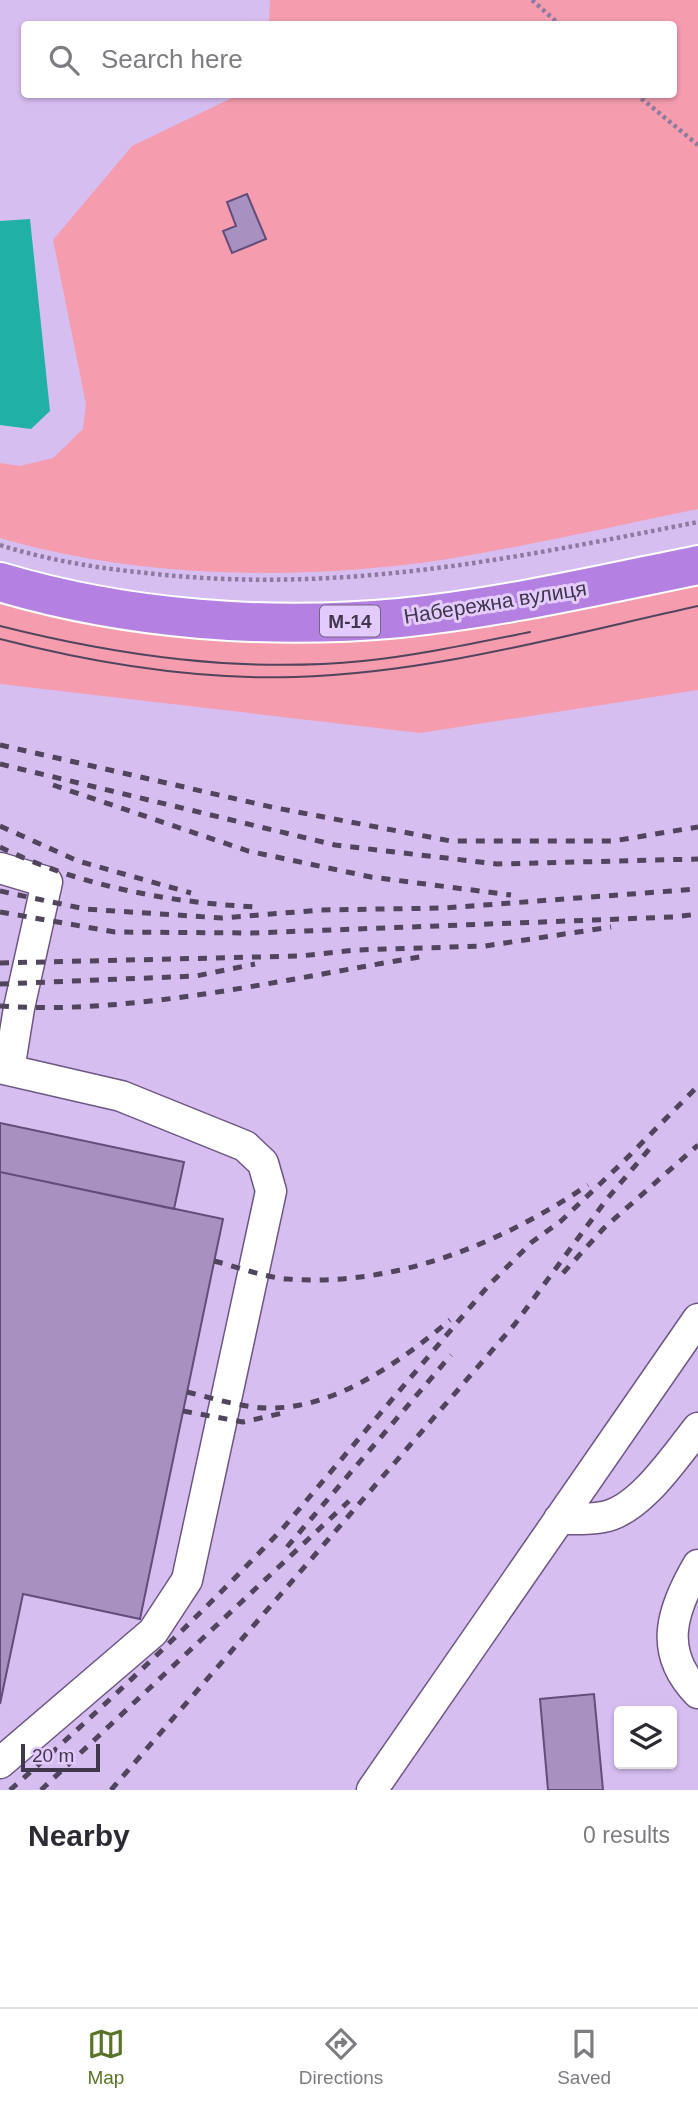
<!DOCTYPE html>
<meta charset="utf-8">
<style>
:root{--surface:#fff;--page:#f7f7f7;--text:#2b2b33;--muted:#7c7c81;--line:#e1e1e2;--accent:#597428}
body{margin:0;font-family:Arial,sans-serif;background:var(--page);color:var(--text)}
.controls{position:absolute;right:21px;bottom:21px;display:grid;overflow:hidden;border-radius:7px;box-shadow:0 2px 5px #0004}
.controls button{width:63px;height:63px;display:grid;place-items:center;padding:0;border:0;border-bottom:2px solid var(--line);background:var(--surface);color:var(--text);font:35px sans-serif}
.scale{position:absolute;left:21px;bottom:18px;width:79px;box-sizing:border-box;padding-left:7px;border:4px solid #41374b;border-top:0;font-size:19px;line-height:24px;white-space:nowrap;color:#41374b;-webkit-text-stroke:5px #e4cbff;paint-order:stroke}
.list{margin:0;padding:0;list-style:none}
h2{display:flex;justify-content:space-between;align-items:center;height:91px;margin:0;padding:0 28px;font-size:30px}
h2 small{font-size:23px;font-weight:400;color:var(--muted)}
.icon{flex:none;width:38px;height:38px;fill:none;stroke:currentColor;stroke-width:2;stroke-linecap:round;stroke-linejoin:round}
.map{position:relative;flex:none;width:698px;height:1790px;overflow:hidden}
.search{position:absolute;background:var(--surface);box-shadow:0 2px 5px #0004;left:21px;right:21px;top:21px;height:77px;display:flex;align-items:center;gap:18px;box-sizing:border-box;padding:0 24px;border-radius:7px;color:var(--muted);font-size:26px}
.sheet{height:217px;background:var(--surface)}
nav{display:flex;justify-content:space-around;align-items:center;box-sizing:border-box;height:98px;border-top:2px solid var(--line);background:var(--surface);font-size:19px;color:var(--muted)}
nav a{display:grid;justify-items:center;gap:4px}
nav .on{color:var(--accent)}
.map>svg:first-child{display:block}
.green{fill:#f59cae}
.water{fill:#20b0a5}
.building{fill:#a891c1;stroke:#634d79;stroke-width:2}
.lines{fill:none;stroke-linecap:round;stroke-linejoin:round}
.minor-casing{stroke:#6c5682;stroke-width:33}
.highway-casing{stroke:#fff;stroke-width:42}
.path{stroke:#8d7b9f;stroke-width:4.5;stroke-dasharray:3.5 3.5;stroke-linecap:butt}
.minor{stroke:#fff;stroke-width:30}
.highway{stroke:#b481e3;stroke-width:38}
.tram{stroke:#50455c;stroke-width:2}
.rail{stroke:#50455c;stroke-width:5;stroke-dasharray:9 9;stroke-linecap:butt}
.labels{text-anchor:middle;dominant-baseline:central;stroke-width:6;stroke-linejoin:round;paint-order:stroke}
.shield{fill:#e4cbff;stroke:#726381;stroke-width:2}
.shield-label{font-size:19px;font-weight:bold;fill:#41374b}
.street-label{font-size:21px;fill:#41374b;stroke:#e4cbff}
</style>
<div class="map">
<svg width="698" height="1790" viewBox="0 0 698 1790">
<rect width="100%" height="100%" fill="#d7bef1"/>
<!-- green -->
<path class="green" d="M270 0H698V509C615 526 532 545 448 559 306 581 139 579 0 538V463L20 466 53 458 83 429 86 404 53 240 132 146 238 95 674 94V24H269Z
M698 572V690L420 733 0 684V601L152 627Z"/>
<!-- water -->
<path class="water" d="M30 219 50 411 31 429 0 425V221Z"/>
<!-- building -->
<path class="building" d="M247 194 266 239 232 253 223 231 236 226 227 202Z
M0 1123 184 1162 174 1209 0 1172Z
M0 1172 223 1219 140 1619 23 1594 0 1704Z
M594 1694 603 1790H548L540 1699Z"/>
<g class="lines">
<!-- minor casing -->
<g class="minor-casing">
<path id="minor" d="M0 868 47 882 19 1008 9 1070
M0 1068 121 1096 245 1146 263 1163 271 1191 187 1580 153 1632 0 1763
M559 1519C573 1519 589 1520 603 1517 640 1511 676 1455 698 1428
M698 1565C671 1611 658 1652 698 1693
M372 1790 698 1319"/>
</g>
<!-- highway casing -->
<g class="highway-casing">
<path id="highway" d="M0 582C127 620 269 630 400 618 500 608 600 585 698 565"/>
</g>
<!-- path -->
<path class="path" d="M532 0 559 24
M636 94 698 145
M0 545C47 560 97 568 146 573 339 595 510 559 698 522"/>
<!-- minor -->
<use href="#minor" class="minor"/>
<!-- highway -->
<use href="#highway" class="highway"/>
<!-- tram -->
<path class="tram" d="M0 626C119 656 240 673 363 661 419 655 475 643 530 632
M0 639C97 664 195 680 295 677 431 673 566 635 698 606"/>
<!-- rail -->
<path class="rail" d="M0 745 276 808 451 841H613L698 827
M0 764 335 845 497 864 698 859
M53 785 248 851 371 877 511 895
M0 826 78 861 191 893
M0 847C79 886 171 903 258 907
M0 891 85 909 222 918 321 910 444 908 698 889
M0 912 115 932 252 933 673 917 698 914
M0 963 300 956 356 950 485 946 611 927
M0 984 196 976 255 964
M0 1006C134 1016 293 977 426 956
M214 1261C238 1267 263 1277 287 1279 396 1287 500 1244 588 1185
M563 1273 604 1228 698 1145
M187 1392C212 1398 240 1407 266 1408 334 1410 400 1362 450 1320
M183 1411 243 1422 283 1413
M287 1547 451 1355
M10 1790C105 1706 197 1619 284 1527L489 1285 532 1242 561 1221 623 1162 698 1086
M41 1790 349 1501
M111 1790 515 1324 607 1199 651 1147"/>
</g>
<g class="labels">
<!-- shield labels -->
<rect class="shield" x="320" y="605.5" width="60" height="31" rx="5"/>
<g class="shield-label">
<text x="350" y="621">М-14</text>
</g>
<!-- street labels -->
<g class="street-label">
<text transform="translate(495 602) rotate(-9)">Набережна вулиця</text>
</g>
</g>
</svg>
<div class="controls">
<button><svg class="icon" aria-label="layers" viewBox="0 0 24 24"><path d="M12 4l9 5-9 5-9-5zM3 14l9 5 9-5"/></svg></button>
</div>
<div class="scale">20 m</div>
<div class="search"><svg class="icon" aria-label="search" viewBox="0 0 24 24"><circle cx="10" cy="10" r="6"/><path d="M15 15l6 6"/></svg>Search here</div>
</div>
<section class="sheet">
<h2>Nearby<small>0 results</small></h2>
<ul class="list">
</ul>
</section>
<nav>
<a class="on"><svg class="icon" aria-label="map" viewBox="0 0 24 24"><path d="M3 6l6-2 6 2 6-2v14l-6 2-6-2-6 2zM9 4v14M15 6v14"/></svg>Map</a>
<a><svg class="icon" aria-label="directions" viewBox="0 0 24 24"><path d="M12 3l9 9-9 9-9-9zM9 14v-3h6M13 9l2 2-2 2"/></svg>Directions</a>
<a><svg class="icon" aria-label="saved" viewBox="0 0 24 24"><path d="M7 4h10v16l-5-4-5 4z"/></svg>Saved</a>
</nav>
